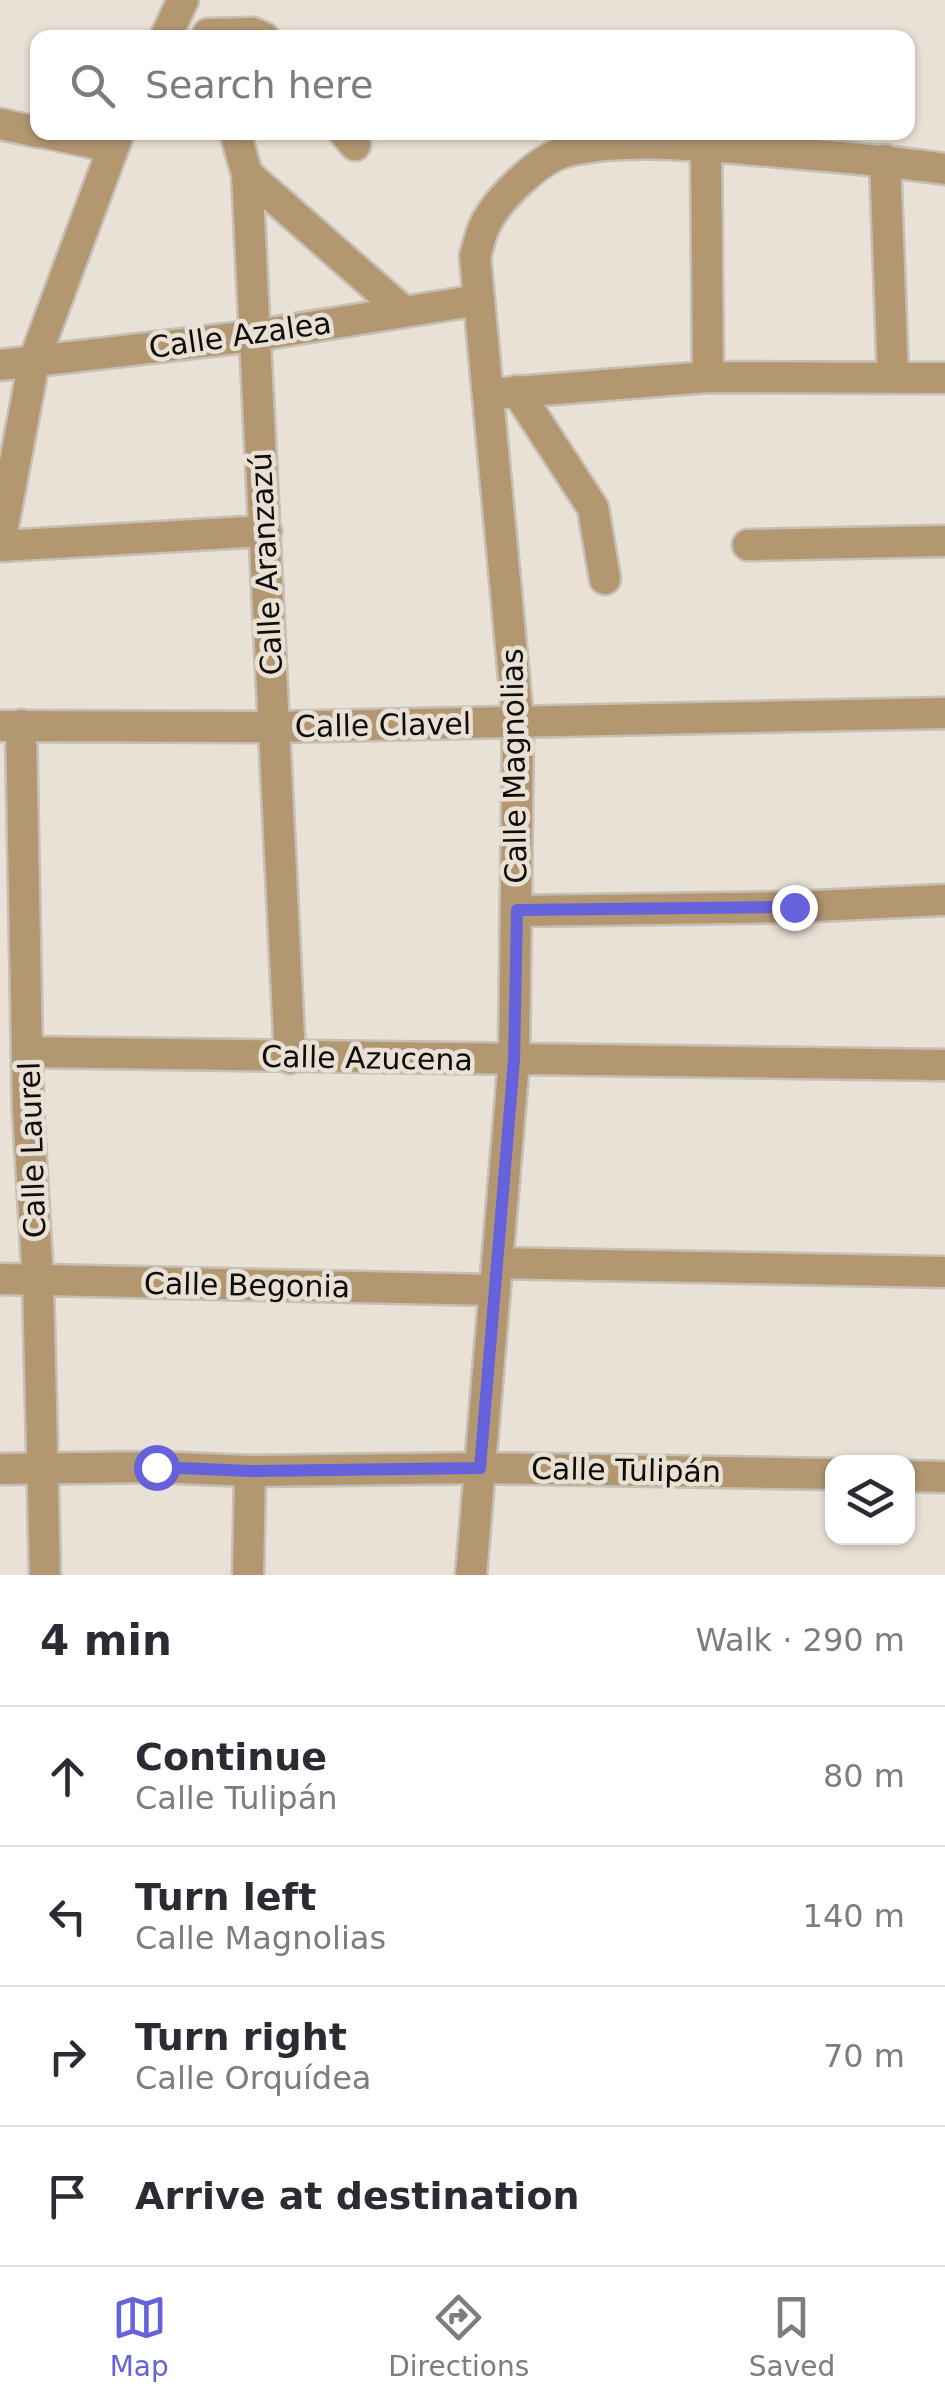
<!DOCTYPE html>
<meta charset="utf-8">
<style>
:root{--surface:#fff;--page:#f2f2f3;--text:#2b2b33;--muted:#7c7c81;--line:#e1e1e2;--accent:#6662dc}
body{margin:0;font-family:"DejaVu Sans",sans-serif;background:var(--page);color:var(--text)}
.controls{position:absolute;right:30px;bottom:30px;display:grid;overflow:hidden;border-radius:20px;box-shadow:0 2px 8px #0004}
.controls button{width:90px;height:90px;display:grid;place-items:center;padding:0;border:0;border-bottom:2px solid var(--line);background:var(--surface);color:var(--text);font:50px sans-serif}
.stop{position:absolute;width:30px;height:30px;margin:-22px;border:8px solid #6662dc;border-radius:50%;background:#fff}
.stop.end{background:#6662dc;border-color:#fff;box-shadow:0 2px 10px #0008}
.list{margin:0;padding:0;list-style:none}
h2{display:flex;justify-content:space-between;align-items:center;height:130px;margin:0;padding:0 40px;font-size:42px}
h2 small{font-size:32px;font-weight:400;color:var(--muted)}
.list li{display:grid;grid-template-columns:65px 1fr auto;gap:30px;align-items:center;box-sizing:border-box;height:140px;padding:0 40px;border-top:2px solid var(--line)}
.list b{display:block;font-size:38px;white-space:nowrap}
.list p{margin:0;font-size:32px;white-space:nowrap;color:var(--muted)}
.list em{font-size:32px;font-style:normal;color:var(--muted)}
.icon{flex:none;width:55px;height:55px;fill:none;stroke:currentColor;stroke-width:2;stroke-linecap:round;stroke-linejoin:round}
.map{position:relative;flex:none;width:945px;height:1575px;overflow:hidden}
.search{position:absolute;background:var(--surface);box-shadow:0 2px 8px #0004;left:30px;right:30px;top:30px;height:110px;display:flex;align-items:center;gap:25px;box-sizing:border-box;padding:0 35px;border-radius:20px;color:var(--muted);font-size:38px}
.sheet{height:690px;background:var(--surface)}
nav{display:flex;justify-content:space-around;align-items:center;box-sizing:border-box;height:140px;border-top:2px solid var(--line);background:var(--surface);font-size:28px;color:var(--muted)}
nav a{display:grid;justify-items:center;gap:5px}
nav .on{color:var(--accent)}
.map>svg:first-child{display:block}
.lines{fill:none;stroke-linecap:round;stroke-linejoin:round}
.minor-casing{stroke:#c7bfb5;stroke-width:35}
.minor{stroke:#b29771;stroke-width:30}
.route{stroke:#6662dc;stroke-width:12}
.labels{text-anchor:middle;dominant-baseline:central;stroke-width:9;stroke-linejoin:round;paint-order:stroke}
.street-label{font-size:30px;fill:#100d09;stroke:#eae1d6}
</style>
<div class="map">
<svg width="945" height="1575" viewBox="0 0 945 1575">
<rect width="100%" height="100%" fill="#eae1d6"/>
<g class="lines">
<!-- minor casing -->
<g class="minor-casing">
<path id="minor" d="M208 34 253 33 264 38
M165 38 183 0
M0 124 38 132
M42 132 112 147
M235 132 247 174 290 1058
M344 132 355 145
M706 146 708 377
M885 160 893 378
M247 174 403 311
M0 365 253 336 479 300
M517 391 593 508 605 579
M490 394 708 377 945 378
M0 542 34 361 119 132
M748 545 945 541
M0 546 266 531
M21 725 28 1110 38 1281 45 1575
M0 726 274 727 945 713
M517 911 794 907 945 900
M29 1052 945 1065
M497 1263 945 1272
M0 1279 494 1290
M0 1469 156 1467 250 1471 479 1468 832 1474
M908 1476 945 1477
M248 1575 250 1471
M471 1575 514 1060 518 722 475 256C478 247 480 236 484 227 496 200 540 157 568 151 622 138 691 145 745 149 812 155 879 159 945 169"/>
</g>
<!-- minor -->
<use href="#minor" class="minor"/>
</g>
<g class="lines">
<!-- route -->
<path class="route" d="M156 1467 250 1471 480 1468 514 1060 517 910 794 907"/>
</g>
<g class="labels">
<!-- street labels -->
<g class="street-label">
<text transform="translate(240 335) rotate(-8)">Calle Azalea</text>
<text transform="translate(266 564) rotate(-93)">Calle Aranzazú</text>
<text transform="translate(383 725) rotate(-1)">Calle Clavel</text>
<text transform="translate(514 766) rotate(-91)">Calle Magnolias</text>
<text transform="translate(367 1058) rotate(1)">Calle Azucena</text>
<text transform="translate(32 1150) rotate(-92)">Calle Laurel</text>
<text transform="translate(247 1285) rotate(1)">Calle Begonia</text>
<text transform="translate(626 1470) rotate(1)">Calle Tulipán</text>
</g>
</g>
</svg>
<div class="controls">
<button><svg class="icon" aria-label="layers" viewBox="0 0 24 24"><path d="M12 4l9 5-9 5-9-5zM3 14l9 5 9-5"/></svg></button>
</div>
<div class="stop" style="left:156px;top:1467px"></div>
<div class="stop end" style="left:794px;top:907px"></div>
<div class="search"><svg class="icon" aria-label="search" viewBox="0 0 24 24"><circle cx="10" cy="10" r="6"/><path d="M15 15l6 6"/></svg>Search here</div>
</div>
<section class="sheet">
<h2>4 min<small>Walk · 290 m</small></h2>
<ul class="list">
<li><svg class="icon" aria-label="ahead" viewBox="0 0 24 24"><path d="M12 20V5M6 11l6-6 6 6"/></svg><div><b>Continue</b><p>Calle Tulipán</p></div><em>80 m</em></li>
<li><svg class="icon" aria-label="left" viewBox="0 0 24 24"><path d="M17 20v-9H6M10 6l-5 5 5 5"/></svg><div><b>Turn left</b><p>Calle Magnolias</p></div><em>140 m</em></li>
<li><svg class="icon" aria-label="right" viewBox="0 0 24 24"><path d="M7 20v-9h11M14 6l5 5-5 5"/></svg><div><b>Turn right</b><p>Calle Orquídea</p></div><em>70 m</em></li>
<li><svg class="icon" aria-label="arrive" viewBox="0 0 24 24"><path d="M6 21V4h12l-3 4 3 4H6"/></svg><div><b>Arrive at destination</b></div></li>
</ul>
</section>
<nav>
<a class="on"><svg class="icon" aria-label="map" viewBox="0 0 24 24"><path d="M3 6l6-2 6 2 6-2v14l-6 2-6-2-6 2zM9 4v14M15 6v14"/></svg>Map</a>
<a><svg class="icon" aria-label="directions" viewBox="0 0 24 24"><path d="M12 3l9 9-9 9-9-9zM9 14v-3h6M13 9l2 2-2 2"/></svg>Directions</a>
<a><svg class="icon" aria-label="saved" viewBox="0 0 24 24"><path d="M7 4h10v16l-5-4-5 4z"/></svg>Saved</a>
</nav>
